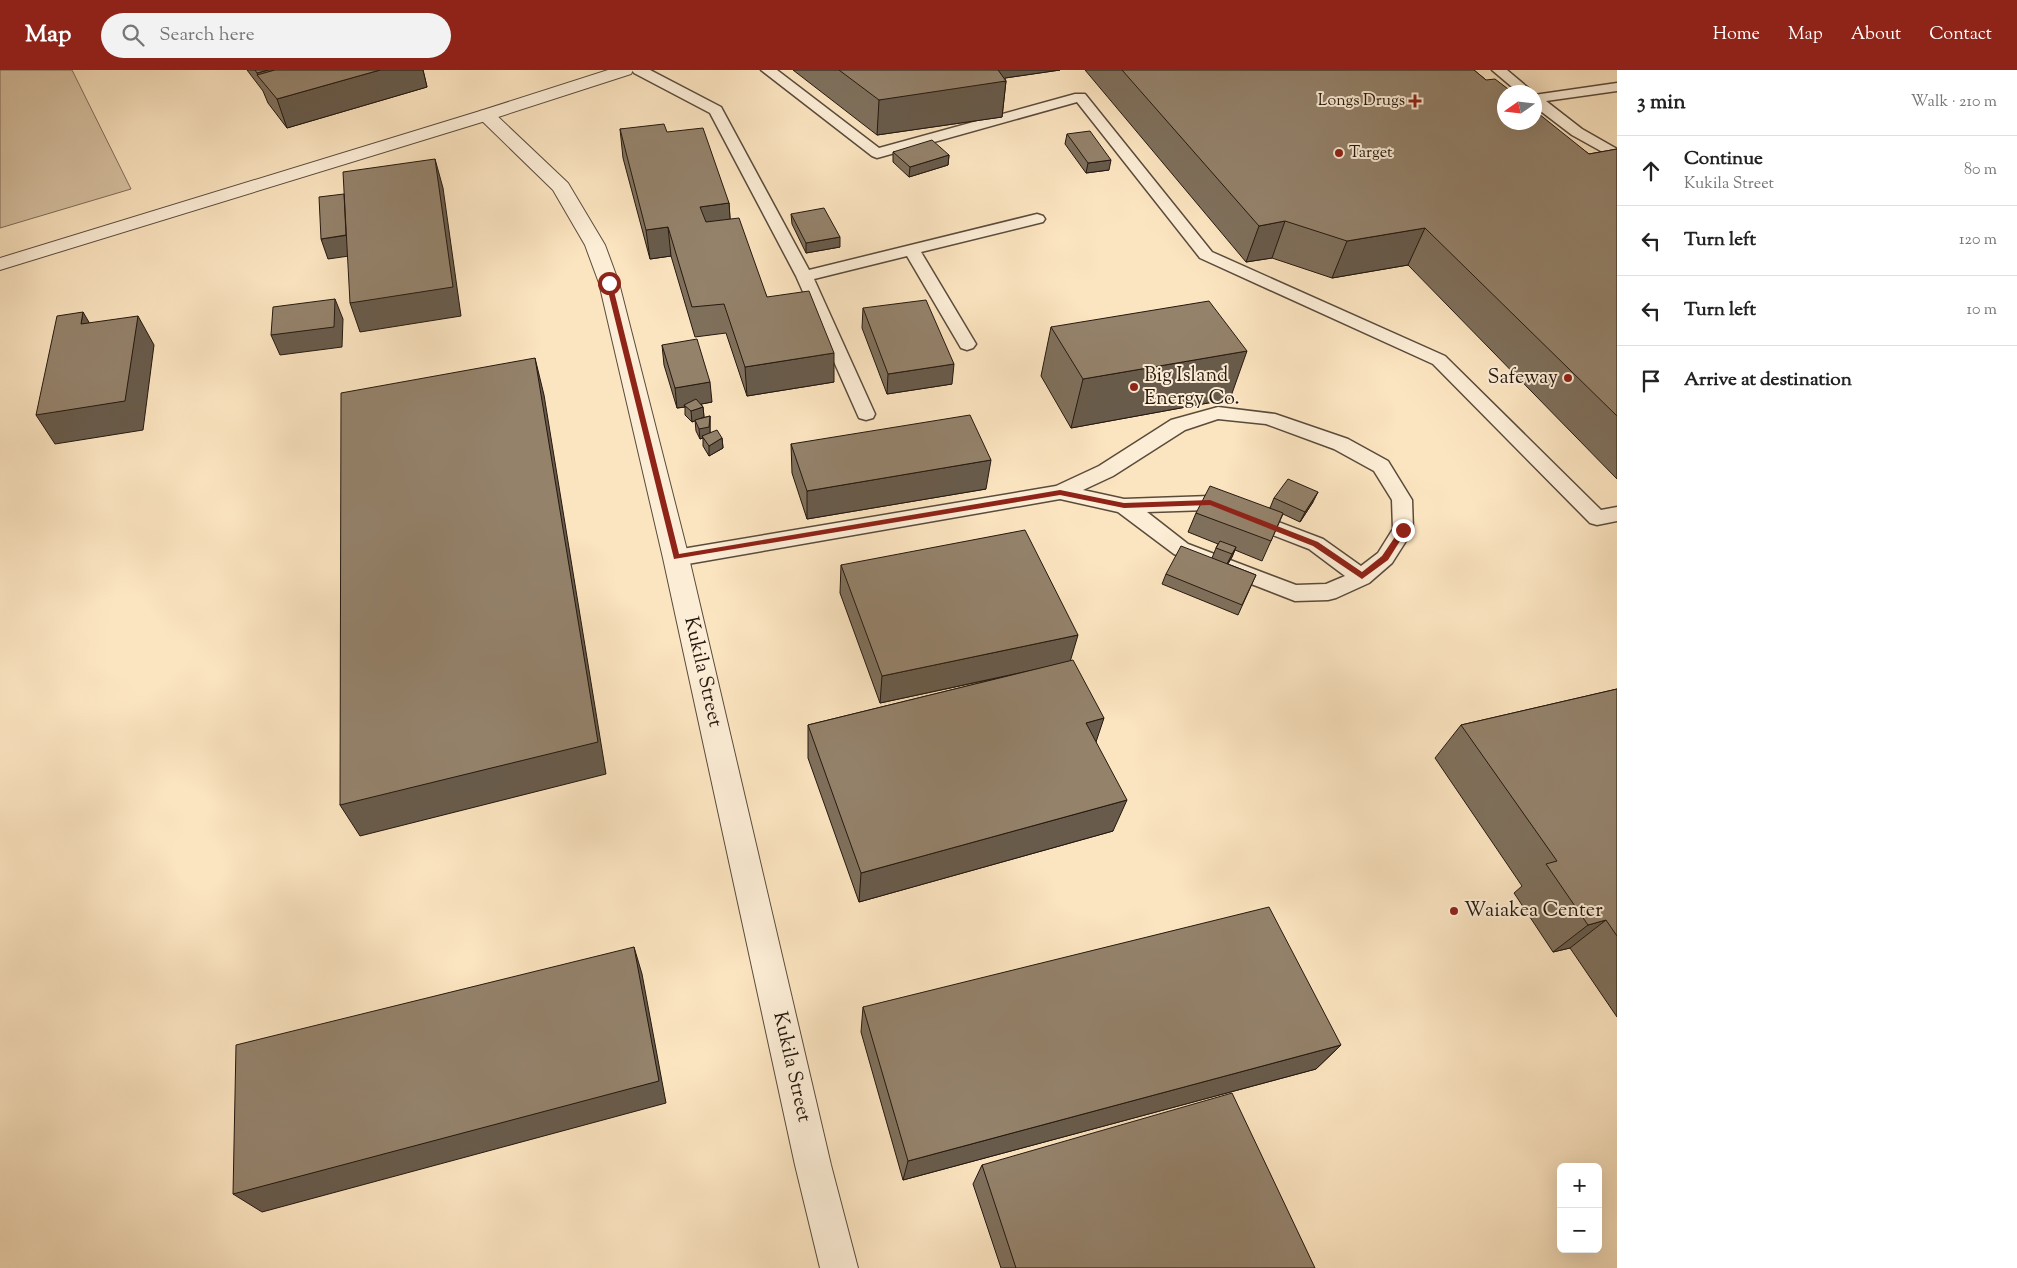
<!DOCTYPE html>
<meta charset="utf-8">
<style>
:root{--surface:#fff;--page:#f2f2f2;--text:#222;--muted:#767676;--line:#e0e0e0;--accent:#8f2418}
body{margin:0;font-family:"Sorts Mill Goudy",serif;background:var(--page);color:var(--text)}
.controls{position:absolute;right:15px;bottom:15px;display:grid;overflow:hidden;border-radius:8px;box-shadow:0 5px 20px #0002}
.controls button{width:45px;height:45px;display:grid;place-items:center;padding:0;border:0;border-bottom:1px solid var(--line);background:var(--surface);color:var(--text);font:25px sans-serif}
.compass{position:absolute;left:1497px;top:15px;width:45px;height:45px;border-radius:50%;background:var(--surface);box-shadow:0 5px 20px #0002;rotate:256deg}
.stop{position:absolute;width:15px;height:15px;margin:-11px;border:4px solid #8f2418;border-radius:50%;background:#fff}
.stop.end{background:#8f2418;border-color:#fff;box-shadow:0 1px 5px #0008}
.list{margin:0;padding:0;list-style:none}
h2{display:flex;justify-content:space-between;align-items:center;height:65px;margin:0;padding:0 20px;font-size:21px}
h2 small{font-size:16px;font-weight:400;color:var(--muted)}
.list li{display:grid;grid-template-columns:32px 1fr auto;gap:15px;align-items:center;box-sizing:border-box;height:70px;padding:0 20px;border-top:1px solid var(--line)}
.list b{display:block;font-size:19px;white-space:nowrap}
.list p{margin:0;font-size:16px;white-space:nowrap;color:var(--muted)}
.list em{font-size:16px;font-style:normal;color:var(--muted)}
.icon{flex:none;width:28px;height:28px;fill:none;stroke:currentColor;stroke-width:2;stroke-linecap:round;stroke-linejoin:round}
.map{position:relative;flex:none;width:1617px;height:1198px;overflow:hidden}
header{display:flex;align-items:center;gap:30px;box-sizing:border-box;height:70px;padding:0 25px;background:var(--accent);color:#fff}
header strong{font-size:24px}
nav{display:flex;gap:28px;margin-inline-start:auto;font-size:18px}
.search{width:350px;height:45px;background:var(--page);display:flex;align-items:center;gap:12px;box-sizing:border-box;padding:0 18px;border-radius:28px;color:var(--muted);font-size:19px}
main{display:flex}
aside{flex:1;background:var(--surface)}
.map>svg:first-child{display:block}
.green{fill:#d7c1a2;stroke:#7e6c58}
.lines{fill:none;stroke-linecap:round;stroke-linejoin:round}
.service-casing{stroke:#5a4b3b;stroke-width:3}
.minor-casing{stroke:#5a4b3b;stroke-width:2}
.tertiary-casing{stroke:#5a4b3b;stroke-width:2}
.service{fill:#fcedd6;fill-rule:evenodd}
.minor{fill:#fcedd6;fill-rule:evenodd}
.tertiary{fill:#fcedd6;fill-rule:evenodd}
.wall{fill:#7f705c;stroke:#25180f}
.shaded-wall{fill:#685b4b;stroke:#25180f}
.building{fill:#94826b;stroke:#25180f}
.route{fill:#8f2418}
.poi-dot{fill:#8f2418;stroke:#fcedd6;stroke-width:2}
.labels{text-anchor:middle;dominant-baseline:central;stroke-width:4;stroke-linejoin:round;paint-order:stroke}
.far-poi-label{font-size:16px;fill:#25180f;stroke:#fcedd6;text-anchor:end}
.poi-label{font-size:20px;fill:#25180f;stroke:#fcedd6;text-anchor:start}
.street-label{font-size:20px;fill:#25180f;stroke:#fcedd6}
</style>
<header>
<strong>Map</strong>
<div class="search"><svg class="icon" aria-label="search" viewBox="0 0 24 24"><circle cx="10" cy="10" r="6"/><path d="M15 15l6 6"/></svg>Search here</div>
<nav><a>Home</a><a>Map</a><a>About</a><a>Contact</a></nav>
</header>
<main>
<div class="map">
<svg width="1617" height="1198" viewBox="0 0 1617 1198">
<rect width="100%" height="100%" fill="#fbe4c0"/>
<filter id="stains"><feTurbulence type="fractalNoise" baseFrequency=".004" numOctaves="4"/><feColorMatrix values="0 0 0 0 .2 0 0 0 0 .09 0 0 0 0 .02 0 0 0 .5 -.17"/></filter>
<radialGradient id="worn" r=".72"><stop offset=".6" stop-color="#630" stop-opacity="0"/><stop offset="1" stop-color="#630" stop-opacity=".3"/></radialGradient>
<!-- green -->
<path class="green" d="M0 0H72L131 119 0 158Z"/>
<g class="lines">
<!-- service casing -->
<g class="service-casing">
<path id="service" d="M632 0H650L721 37 809 200 1037 144 1043 146 1045 149 1043 152 921 182 976 274 973 278 967 280 961 278 907 186 814 209 875 344 873 348 866 350 859 348 796 206 710 43 634 3Z
M761 0H777L879 78 1075 24H1085L1212 182 1445 286 1601 440 1617 437V451L1597 455 1590 453 1433 294 1200 188 1077 32 877 88 872 86Z
M1492 0H1507L1533 22H1518Z
M1617 13V21L1546 31 1582 59 1617 79V90L1572 65 1534 36V25Z
M1218 337 1275 344 1348 369 1388 391 1412 430 1413 460 1392 493 1369 513 1336 528 1328 530 1295 531 1174 484 1118 442 1060 429 676 496 669 493 666 488 669 483 676 480 1056 416 1099 396 1171 350ZM1218 349 1266 354 1334 379 1374 401 1392 430 1393 459 1378 483 1361 496 1323 469 1210 426 1124 429 1083 420 1113 406 1185 360ZM1208 440 1309 479 1345 506 1326 514 1296 515 1188 474 1147 442Z"/>
</g>
<!-- minor casing -->
<g class="minor-casing">
<path id="minor" d="M486 40 492 41 568 113 605 175 619 213 689 488 831 1095 858 1198H820L795 1095 663 488 599 213 585 175 553 120 480 49 477 45 480 41Z"/>
</g>
<!-- tertiary casing -->
<g class="tertiary-casing">
<path id="tertiary" d="M608 0H633L631 4 492 49 0 200V188L480 41Z"/>
</g>
<!-- service -->
<use href="#service" class="service"/>
<!-- minor -->
<use href="#minor" class="minor"/>
<!-- tertiary -->
<use href="#tertiary" class="tertiary"/>
</g>
<!-- wall -->
<path class="wall" d="M247 0H423L427 17 287 58 268 33 263 21Z
M793 0H1060L1005 8V9L1006 11 1002 47 877 65Z
M1085 0H1474L1486 10 1589 84 1617 79V409L1408 195 1332 208 1272 188 1246 192Z
M620 59 667 62 729 133 730 149 767 227 834 312 747 326 726 263 695 267 671 186 650 189 623 88Z
M1067 64 1109 100 1086 103 1065 74Z
M893 82 949 85 948 95 909 107 893 92Z
M791 144 840 177 806 183 792 154Z
M863 238 952 314 887 324 862 258Z
M1051 257 1230 329 1071 358 1041 306Z
M662 275 712 332 701 334 703 337 704 347 692 352 685 345V337L677 338 664 295Z
M710 346V362L722 368 723 378 709 386 703 376V368L700 369 696 361 695 350Z
M791 374 986 419 807 449 792 403Z
M1274 428 1313 432 1300 452 1283 444 1262 491 1235 480 1232 487 1228 494 1256 505 1238 545 1162 514 1166 504 1212 488 1216 478 1218 474 1188 462 1196 443 1270 438Z
M841 495 1071 590 1096 672 1113 761 859 832 808 688V655L1016 604 880 633 840 523Z
M1617 619V947L1570 878 1553 882 1514 823 1522 816 1435 688 1461 655Z
M863 937 1341 975 1316 999 903 1110 861 962Z
M982 1095 1315 1198H1001L973 1114Z"/>
<!-- shaded-wall -->
<path class="shaded-wall" d="M268 0H294L258 6 257 3Z
M380 0H423L427 17 287 58 277 29Z
M992 0H1060L1005 8 1004 12 1006 11 1002 47 877 65 879 30Z
M949 85 948 95 909 107 910 97Z
M435 89 443 118 461 246 360 262 350 233Z
M1111 90 1109 100 1086 103 1088 93Z
M729 133 731 162 703 166 700 137Z
M1285 151 1272 188 1246 192 1259 156Z
M668 157 671 186 650 189 646 160Z
M1425 158 1408 195 1332 208 1347 171Z
M349 165 356 185 328 189 321 169Z
M840 167V177L806 183V173Z
M335 229 343 249 342 277 280 285 271 265Z
M83 242 100 271 81 254Z
M138 246 154 275 143 360 55 374 36 345Z
M1247 281 1230 329 1071 358 1083 309Z
M834 283V312L747 326 745 297Z
M535 288 544 325 606 704 360 766 340 735Z
M954 294 952 314 887 324 888 304Z
M710 312 712 332 686 337 684 335 685 337 677 338 675 318Z
M703 337 704 347 692 352 691 341Z
M710 346V367L702 366 703 368 700 369 699 359Z
M722 368 723 378 709 386V376Z
M991 390 986 419 807 449V421Z
M1318 422 1313 432 1300 452 1305 442Z
M1236 477 1232 487 1227 494 1232 484Z
M1078 565 1070 592 880 633 882 606Z
M1104 648 1093 681 1086 653Z
M1127 730 1113 761 859 832 861 803Z
M1606 850 1570 878 1553 882 1588 855Z
M634 877 642 904 666 1033 262 1142 233 1124Z
M1341 975 1316 999 903 1110 908 1091Z"/>
<!-- building -->
<path class="building" d="M255 0H268L257 3Z
M275 0H380L277 29 257 5Z
M839 0H998L1006 11 879 30Z
M1122 0H1474L1486 10 1495 9 1512 22H1504V52H1534V40L1589 84 1617 79V346L1425 158 1347 171 1285 151 1259 156Z
M664 54 667 62 703 58 729 133 700 137 706 152 739 148 767 227 809 221 834 283 745 297 724 234 692 237 668 157 646 160 620 59Z
M1090 61 1111 90 1088 93 1067 64Z
M932 70 949 85 910 97 893 82Z
M435 89 453 217 350 233 343 102Z
M344 124 346 165 321 169 319 127Z
M824 138 840 167 806 173 791 144Z
M335 229 334 257 271 265 273 237Z
M926 230 954 294 888 304 863 238Z
M1209 231 1247 281 1083 309 1051 257Z
M83 242 81 254 138 246 125 331 36 345 57 246Z
M697 269 710 312 675 318 662 275Z
M535 288 598 672 340 735 341 323Z
M696 329 703 337 691 341 684 335Z
M970 345 991 390 807 421 791 374Z
M710 346 709 357 699 359 695 350Z
M717 360 722 368 709 376 702 366Z
M1288 409 1318 422 1305 442 1274 428Z
M1210 416 1283 443 1271 471 1196 443Z
M1025 460 1078 565 882 606 841 495Z
M1220 471 1236 477 1232 484 1216 478Z
M1181 476 1256 505 1242 535 1166 504Z
M1073 590 1104 648 1086 653 1127 730 861 803 808 655Z
M1617 619V866L1606 850 1588 855 1546 794 1557 791 1461 655Z
M1269 837 1341 975 908 1091 863 937Z
M634 877 659 1011 233 1124 236 975Z
M1232 1023 1315 1198H1016L982 1095Z"/>
<!-- route -->
<path class="route" d="M609 211 612 213 679 484 1060 420 1124 433 1210 430 1318 472 1362 502 1382 486 1401 458H1403L1407 460 1388 490 1362 509 1313 476 1210 435 1124 438 1060 425 674 489 606 213Z"/>
<!-- markers -->
<g class="poi-dot">
<path d="M1412.5 23.5h5v5h5v5h-5v5h-5v-5h-5v-5h5z"/>
<circle cx="1339" cy="83" r="5"/>
<circle cx="1568" cy="308" r="5"/>
<circle cx="1134" cy="317" r="5"/>
<circle cx="1454" cy="841" r="5"/>
</g>
<g class="labels">
<!-- far-poi labels -->
<g class="far-poi-label">
<text x="1405" y="31">Longs Drugs</text>
<text x="1349" y="83" text-anchor="start">Target</text>
</g>
<!-- poi labels -->
<g class="poi-label">
<text x="1144" y="306">Big Island<tspan x="1144" dy="23">Energy Co.</tspan></text>
<text x="1558" y="308" text-anchor="end">Safeway</text>
<text x="1464" y="841">Waiakea Center</text>
</g>
<!-- street labels -->
<g class="street-label">
<text transform="translate(702 602) rotate(77)">Kukila Street</text>
<text transform="translate(791 997) rotate(77)">Kukila Street</text>
</g>
</g>
<rect width="100%" height="100%" filter="url(#stains)"/>
<rect width="100%" height="100%" fill="url(#worn)"/>
</svg>
<div class="controls">
<button>+</button>
<button>−</button>
</div>
<svg class="compass" viewBox="-18 -18 36 36"><path d="M0-13l5 13h-10z" fill="#e53935"/><path d="M0 13l5-13h-10z" fill="#767676"/></svg>
<div class="stop" style="left:609px;top:213px"></div>
<div class="stop end" style="left:1403px;top:460px"></div>
</div>
<aside>
<h2>3 min<small>Walk · 210 m</small></h2>
<ul class="list">
<li><svg class="icon" aria-label="ahead" viewBox="0 0 24 24"><path d="M12 20V5M6 11l6-6 6 6"/></svg><div><b>Continue</b><p>Kukila Street</p></div><em>80 m</em></li>
<li><svg class="icon" aria-label="left" viewBox="0 0 24 24"><path d="M17 20v-9H6M10 6l-5 5 5 5"/></svg><div><b>Turn left</b></div><em>120 m</em></li>
<li><svg class="icon" aria-label="left" viewBox="0 0 24 24"><path d="M17 20v-9H6M10 6l-5 5 5 5"/></svg><div><b>Turn left</b></div><em>10 m</em></li>
<li><svg class="icon" aria-label="arrive" viewBox="0 0 24 24"><path d="M6 21V4h12l-3 4 3 4H6"/></svg><div><b>Arrive at destination</b></div></li>
</ul>
</aside>
</main>
